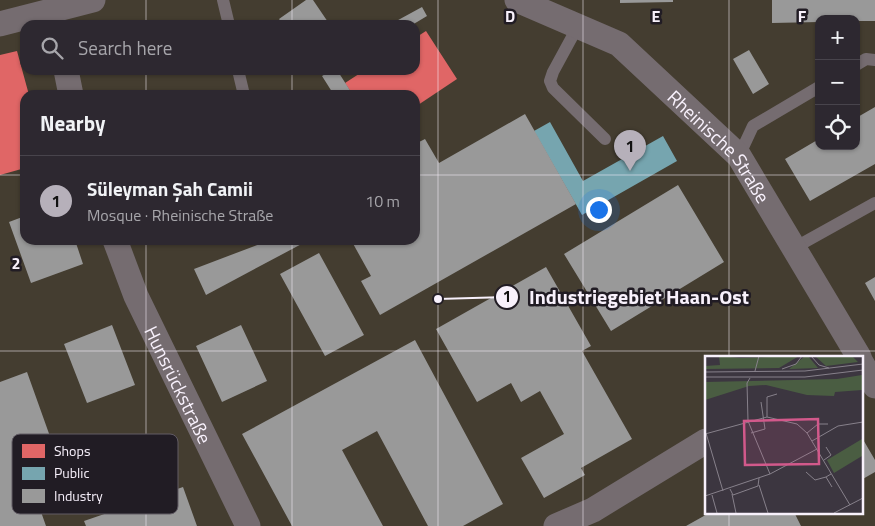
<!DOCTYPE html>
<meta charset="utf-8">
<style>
:root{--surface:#2d2830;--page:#39343c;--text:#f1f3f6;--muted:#a7a6ab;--line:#48444c;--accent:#b6b0ba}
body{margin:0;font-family:"Titillium Web",sans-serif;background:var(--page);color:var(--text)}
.controls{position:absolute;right:15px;top:15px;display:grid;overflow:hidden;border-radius:10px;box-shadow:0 1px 4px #0004}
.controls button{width:45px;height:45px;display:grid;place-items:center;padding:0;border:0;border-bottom:1px solid var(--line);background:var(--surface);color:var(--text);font:25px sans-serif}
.you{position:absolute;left:598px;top:209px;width:18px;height:18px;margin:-12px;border:4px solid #fff;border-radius:50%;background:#1a73e8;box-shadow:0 0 0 8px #1a73e833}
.badge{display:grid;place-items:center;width:32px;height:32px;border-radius:50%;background:var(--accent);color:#111;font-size:16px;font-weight:700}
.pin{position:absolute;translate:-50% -41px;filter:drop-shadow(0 1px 2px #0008)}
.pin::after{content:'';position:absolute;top:26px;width:18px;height:15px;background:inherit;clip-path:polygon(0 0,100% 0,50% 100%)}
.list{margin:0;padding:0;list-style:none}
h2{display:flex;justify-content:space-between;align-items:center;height:65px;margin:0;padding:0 20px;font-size:21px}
h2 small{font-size:16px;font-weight:400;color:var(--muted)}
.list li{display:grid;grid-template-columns:32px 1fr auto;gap:15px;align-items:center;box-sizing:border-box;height:90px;padding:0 20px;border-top:1px solid var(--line)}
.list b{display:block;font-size:19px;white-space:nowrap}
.list p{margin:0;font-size:16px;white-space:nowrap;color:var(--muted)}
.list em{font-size:16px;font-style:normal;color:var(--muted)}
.icon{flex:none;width:28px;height:28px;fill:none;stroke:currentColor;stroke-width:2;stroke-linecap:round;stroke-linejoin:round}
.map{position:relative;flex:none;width:875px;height:526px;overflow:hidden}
.search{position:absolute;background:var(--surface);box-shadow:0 1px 4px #0004;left:20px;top:20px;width:400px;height:55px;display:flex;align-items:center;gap:12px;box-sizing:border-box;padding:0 18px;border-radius:15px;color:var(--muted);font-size:19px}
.panel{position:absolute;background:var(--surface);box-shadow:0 1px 4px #0004;left:20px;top:90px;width:400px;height:155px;border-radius:15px}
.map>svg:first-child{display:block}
.industrial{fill:#443d30;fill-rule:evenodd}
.shops{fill:#e06666}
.public{fill:#76a5af}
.industry{fill:#999}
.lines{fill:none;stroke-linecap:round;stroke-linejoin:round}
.service{stroke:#756c70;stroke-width:12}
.minor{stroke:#756c70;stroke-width:25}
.grid{fill:none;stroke:#f8f1fc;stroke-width:1;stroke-opacity:0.55}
.labels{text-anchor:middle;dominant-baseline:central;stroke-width:5;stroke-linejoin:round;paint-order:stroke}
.street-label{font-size:19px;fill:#f8f1fc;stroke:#211c24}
.inset-road{fill:none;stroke:#87818b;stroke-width:1}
.view{fill:#d2598b;fill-opacity:0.15;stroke:#d2598b;stroke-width:2.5}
.inset-edge{fill:none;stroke:#f8f1fc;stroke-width:2.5}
.key{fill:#211c24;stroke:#625c65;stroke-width:1}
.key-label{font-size:14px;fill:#f8f1fc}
.grid-label{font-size:16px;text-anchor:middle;font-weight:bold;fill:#f8f1fc;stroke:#211c24;stroke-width:5;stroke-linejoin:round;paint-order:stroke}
.leader{fill:none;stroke:#f8f1fc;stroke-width:2}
.callout-dot{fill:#f8f1fc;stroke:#211c24;stroke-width:2}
.mark-label{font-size:15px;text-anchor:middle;font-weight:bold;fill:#111}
.callout-label{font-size:20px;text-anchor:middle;font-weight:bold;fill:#f8f1fc;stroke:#211c24;stroke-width:5;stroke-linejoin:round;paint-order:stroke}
</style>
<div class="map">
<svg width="875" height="526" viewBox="0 0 875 526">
<rect width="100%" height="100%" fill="#3c3640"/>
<!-- industrial -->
<path class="industrial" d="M0 0H875V526H0ZM819 19H856V146H819ZM25 25H415V70H25ZM25 95H415V240H25ZM706 357H861V512H706Z"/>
<!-- shops -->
<path class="shops" d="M426 31 457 79 415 107V95H353L345 83 365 70H415V38Z
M17 51 29 95H25V168L0 175V55Z"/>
<!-- public -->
<path class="public" d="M550 122 583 181 663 136 677 161 582 215 534 131Z"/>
<!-- industry -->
<path class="industry" d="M306 0H313L330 25H278L282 23 279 19Z
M620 0H673V2L620 3Z
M772 0H875V21H856V19H819V22L772 23Z
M422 7 427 16 412 25H389Z
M749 50 769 84 753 94 733 59Z
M332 70H337L353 95H334L322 76Z
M875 107V164L810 201 785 159 819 139V146H856V118Z
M525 114 576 204 380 315 361 281 371 276 351 240H415V144L425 139 439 163Z
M678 185 724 262 611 331 564 254Z
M25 216V240H75L83 264 31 283 9 222Z
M265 240H309L206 295 194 269 265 242Z
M319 253 364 335 325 356 280 274Z
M546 267 591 346 582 351 632 439 581 468 585 475 544 498 521 458 564 434 540 391 521 402 511 383 477 402 436 329Z
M875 277V301L865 283Z
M112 325 135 385 87 403 64 344Z
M241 325 267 381 222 402 196 346Z
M415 340 503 504 463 526H428L377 431 342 450 383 526H292L242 434Z
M27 372 72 498 40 509 46 526H0V382Z
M861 436 875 460V472L861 480Z
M183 487 197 526H86L84 521Z
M711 512H794L801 526H686Z"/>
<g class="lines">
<!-- service -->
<path class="service" d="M223 0 229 25
M578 26 553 72 550 81 553 88 605 139
M856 65 866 59 875 60
M238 70 244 95
M739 156 753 126 819 87
M794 248 875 203"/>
<!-- minor -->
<g class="minor">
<path id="s1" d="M517 0 619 44 739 156 859 357"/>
<path d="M0 24 93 0"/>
<path d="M66 70 71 95"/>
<path id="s2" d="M115 240 136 296 248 526"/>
<path d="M861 362 875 386"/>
<path d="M556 526 593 510 706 441"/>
</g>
</g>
<!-- grid -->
<path class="grid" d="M146 0V25M292 0V25M438 0V526M583 0V526M729 0V357M146 70V95M292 70V95M0 175H25M415 175H875M146 240V526M292 240V526M0 351H875M729 512V526"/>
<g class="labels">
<!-- street labels -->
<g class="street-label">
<text stroke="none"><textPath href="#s1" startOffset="255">Rheinische Straße</textPath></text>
<text stroke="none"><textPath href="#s2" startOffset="158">Hunsrückstraße</textPath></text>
</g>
</g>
<!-- overview -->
<g transform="translate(705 356)">
<rect width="158" height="158" fill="#3c3640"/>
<path d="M14 0 35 2 94 0 74 12 0 13V10L15 9ZM100 0H103L113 12 84 13ZM110 0H147L153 6 121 10ZM157 19V34L130 36 129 40 102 39 61 29 44 30 0 44V26L132 23ZM157 83V100L129 117 122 104Z" fill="#4a5d42"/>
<path class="inset-road" d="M106 0 114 9 124 12M77 13 91 8 97 0M50 15 54 0M0 16 100 15 158 8M0 21H100L158 14M45 22 42 27 43 65 65 118M62 61V41L72 38M1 77 18 135M46 77 60 73 56 46M102 77 113 68H123M0 78 62 61 92 68 102 77 145 149M107 85 133 70 158 66M119 104 126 99 121 91M101 116 110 124 121 121M126 118 121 121 127 131M54 129 63 157M25 133 28 139 53 130 54 122M27 138 31 157M7 139 12 157M0 140 65 118 112 93M129 157 158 142"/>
<path class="view" d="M113 63 114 108 40 109 39 65Z"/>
<rect width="158" height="158" class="inset-edge"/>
</g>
<!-- legend -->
<rect x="12" y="434" width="166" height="80" rx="8" class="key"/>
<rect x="22" y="444" width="23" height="14" fill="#e06666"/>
<rect x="22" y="467" width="23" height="13" fill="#76a5af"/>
<rect x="22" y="489" width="23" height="14" fill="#999"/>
<g class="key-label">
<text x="54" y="456">Shops</text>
<text x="54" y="478">Public</text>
<text x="54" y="501">Industry</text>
</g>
<g class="grid-label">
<text x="510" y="22">D</text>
<text x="656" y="22">E</text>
<text x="802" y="22">F</text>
<text x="16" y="269">2</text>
</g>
<!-- callouts -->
<path class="leader" d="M438 299L507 297"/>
<g class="callout-dot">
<circle cx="438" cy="299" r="5"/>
<circle cx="507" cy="297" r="12"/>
</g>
<g class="mark-label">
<text x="507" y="302">1</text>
</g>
<g class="callout-label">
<text x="639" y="304">Industriegebiet Haan-Ost</text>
</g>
</svg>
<div class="controls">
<button>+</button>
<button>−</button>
<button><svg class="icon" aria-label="locate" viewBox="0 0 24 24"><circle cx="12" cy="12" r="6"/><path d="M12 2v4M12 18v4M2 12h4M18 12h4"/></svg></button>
</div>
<div class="you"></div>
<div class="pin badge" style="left:630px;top:171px">1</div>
<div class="search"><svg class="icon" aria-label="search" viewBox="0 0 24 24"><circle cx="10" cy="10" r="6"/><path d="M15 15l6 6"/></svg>Search here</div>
<section class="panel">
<h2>Nearby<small></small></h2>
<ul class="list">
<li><span class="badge">1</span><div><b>Süleyman Şah Camii</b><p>Mosque · Rheinische Straße</p></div><em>10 m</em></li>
</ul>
</section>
</div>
